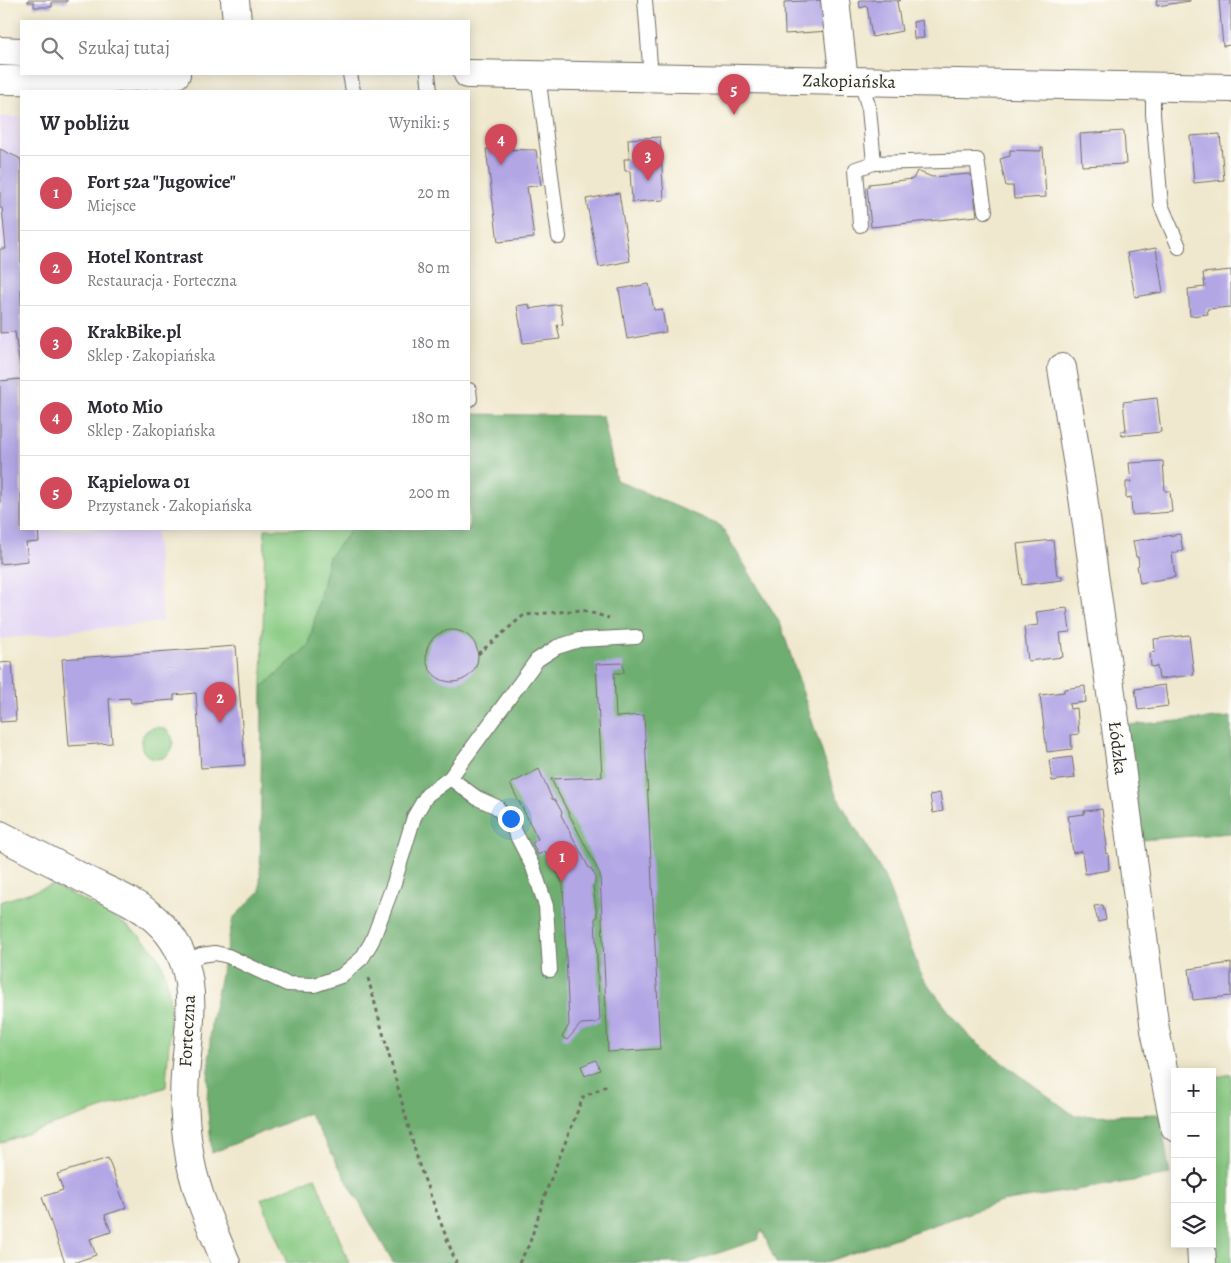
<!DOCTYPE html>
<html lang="pl">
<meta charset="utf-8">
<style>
:root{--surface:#fff;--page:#f2f2f3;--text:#2b2b33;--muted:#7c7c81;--line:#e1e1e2;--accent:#d1495b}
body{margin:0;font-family:Alegreya,serif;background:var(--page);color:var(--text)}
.controls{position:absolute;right:15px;bottom:15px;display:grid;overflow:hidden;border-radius:0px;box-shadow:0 2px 12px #0003}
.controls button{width:45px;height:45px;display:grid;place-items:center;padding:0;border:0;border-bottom:1px solid var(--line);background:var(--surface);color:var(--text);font:25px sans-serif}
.you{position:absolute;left:510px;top:818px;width:18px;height:18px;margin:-12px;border:4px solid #fff;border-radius:50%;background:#1a73e8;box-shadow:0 0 0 8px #1a73e833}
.badge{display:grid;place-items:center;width:32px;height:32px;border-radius:50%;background:var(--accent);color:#fff;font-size:16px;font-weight:700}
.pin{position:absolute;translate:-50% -41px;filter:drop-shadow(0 1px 2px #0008)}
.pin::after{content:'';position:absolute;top:26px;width:18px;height:15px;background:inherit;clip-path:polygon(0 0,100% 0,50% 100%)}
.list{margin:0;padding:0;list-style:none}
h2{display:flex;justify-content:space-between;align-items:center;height:65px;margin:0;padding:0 20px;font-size:21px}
h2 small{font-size:16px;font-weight:400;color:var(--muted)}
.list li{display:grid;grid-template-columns:32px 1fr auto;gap:15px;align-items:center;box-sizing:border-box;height:75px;padding:0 20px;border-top:1px solid var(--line)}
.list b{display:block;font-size:19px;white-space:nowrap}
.list p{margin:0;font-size:16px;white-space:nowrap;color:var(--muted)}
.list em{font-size:16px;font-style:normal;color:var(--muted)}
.icon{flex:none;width:28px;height:28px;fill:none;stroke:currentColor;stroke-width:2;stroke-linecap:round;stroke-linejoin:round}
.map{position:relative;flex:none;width:1231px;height:1263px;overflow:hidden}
.search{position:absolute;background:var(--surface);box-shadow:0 2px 12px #0003;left:20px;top:20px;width:450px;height:55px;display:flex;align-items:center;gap:12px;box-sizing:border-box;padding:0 18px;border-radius:0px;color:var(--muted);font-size:19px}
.panel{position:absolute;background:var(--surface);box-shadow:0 2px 12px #0003;left:20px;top:90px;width:450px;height:440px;border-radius:0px}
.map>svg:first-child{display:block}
.built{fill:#e1d4f4}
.green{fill:#89ca83;stroke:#5a7a57}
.forest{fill:#6eae71;stroke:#4c6c4e}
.building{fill:#b2a6e5}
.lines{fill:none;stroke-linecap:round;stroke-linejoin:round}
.lane-casing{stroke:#706d64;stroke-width:16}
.street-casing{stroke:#706d64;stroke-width:30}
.primary-casing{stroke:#706d64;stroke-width:30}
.path{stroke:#706d64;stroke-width:3;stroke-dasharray:4 4;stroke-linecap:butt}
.lane{stroke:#fff;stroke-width:14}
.street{stroke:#fff;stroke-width:28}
.primary{stroke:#fff;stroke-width:28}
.labels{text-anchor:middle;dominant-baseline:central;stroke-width:4;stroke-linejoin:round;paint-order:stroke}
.street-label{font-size:18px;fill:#2b2b2b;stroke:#fdfcf7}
</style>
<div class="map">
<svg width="1231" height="1263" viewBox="0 0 1231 1263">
<rect width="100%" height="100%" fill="#fdfcf7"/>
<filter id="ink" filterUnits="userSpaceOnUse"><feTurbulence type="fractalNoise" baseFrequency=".02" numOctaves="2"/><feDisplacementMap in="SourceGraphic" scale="10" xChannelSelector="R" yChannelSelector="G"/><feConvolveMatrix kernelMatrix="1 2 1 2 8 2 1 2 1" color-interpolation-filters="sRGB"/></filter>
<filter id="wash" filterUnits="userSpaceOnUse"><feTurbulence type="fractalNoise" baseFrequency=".0096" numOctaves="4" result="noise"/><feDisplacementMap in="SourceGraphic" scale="20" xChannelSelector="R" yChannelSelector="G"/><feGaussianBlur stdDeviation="1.12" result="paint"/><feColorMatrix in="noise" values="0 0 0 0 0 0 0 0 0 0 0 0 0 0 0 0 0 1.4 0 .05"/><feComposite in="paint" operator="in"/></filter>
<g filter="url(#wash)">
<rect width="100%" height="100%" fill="#f0e8ce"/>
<!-- built -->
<path class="built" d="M0 117H21V529H183L156 532 162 622 0 639Z"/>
<!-- green -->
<path class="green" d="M265 529H352L329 557 309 645 262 687Z
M141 743a16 16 0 1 1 32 0a16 16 0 1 1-32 0Z
M53 885C87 903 134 922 157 955 166 969 169 990 170 1006 171 1033 167 1060 166 1087L0 1143V902Z
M1231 1074V1263H1214L1212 1078Z
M315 1177 349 1263H287L261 1199Z"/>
<!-- forest -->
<path class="forest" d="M469 414 603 416 616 480 721 526 781 625 836 795 884 876 922 977 970 1038 1075 1116 1160 1114 1170 1175 1001 1202 823 1263H776L762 1230 757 1240 689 1263H393L309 1113 212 1153 207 1102 211 1022 233 918 260 891 262 687 309 645 329 557 352 529H469Z
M1231 717V833L1142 840 1126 725Z"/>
<g id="blocks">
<!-- building -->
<path class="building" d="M28 0H67V2H52V7H34V2H28Z
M826 0 829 31 785 34 784 2Z
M859 0H901L897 2 902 31 872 37 867 6 860 8Z
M1156 0H1190V1L1157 6Z
M1219 0H1231V45L1223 46Z
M922 20 924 38 914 39 913 22Z
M1124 131 1126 164 1082 166 1080 134Z
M1220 134 1224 180 1194 183 1190 136Z
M660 137 664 200 632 202 630 171H625L624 159H629L628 139Z
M1041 148H1043L1046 197 1014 199 1013 186H1006L1000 159 1010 156V150L1041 151Z
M0 149 21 159V375L15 332 0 333V249H6L2 208H0Z
M486 149 536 150 541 185 527 187 534 238 498 242Z
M917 171 932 177 970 174V176H972L977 216 871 227 867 187H869V184L913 179Z
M619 193 630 261 599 267 586 199Z
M1156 248 1163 292 1135 297 1127 253Z
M1231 270V307L1207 309 1208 314 1190 316 1188 289 1205 287 1203 273Z
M649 284 654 310 662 309 666 332 627 339 619 289Z
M529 304 530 309 560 304 563 324 557 325 560 339 523 343 517 306Z
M21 379V529H38L39 542 26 543 28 561 0 564V381Z
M1157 398 1161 432 1122 436 1121 431 1126 430 1123 402Z
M1163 461 1165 491H1170L1172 512 1132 515 1131 497 1126 498V482H1131L1129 463Z
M1180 534 1183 551 1172 553 1175 577 1140 583 1137 566 1139 565 1138 557H1136L1133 541Z
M1053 540 1057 576H1062V580L1022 585 1017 544Z
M1067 608 1070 632 1060 633 1063 657 1028 661 1024 627 1038 625 1036 612Z
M426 656a26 26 0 1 1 52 0a26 26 0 1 1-52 0Z
M1189 635 1194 675 1159 679 1157 666 1151 667 1150 653 1155 652 1154 639Z
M236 646 245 765 201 768 196 693 174 695V700L131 703 130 698 109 699 112 743 69 746 62 659Z
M12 662 16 721 0 722V663Z
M623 663 624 673H614L616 717 644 715 660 1049 608 1052 600 874 551 779 602 777 596 664Z
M1165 685 1168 706 1138 710 1135 689Z
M1085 686 1086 702 1069 704 1070 709 1077 708 1079 734 1071 735 1072 749 1047 752 1040 695 1064 692V689Z
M1072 757 1075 778 1052 781 1049 760Z
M539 769 552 799 555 800 562 812 561 815 589 868 591 869 595 875V883L593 886 597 916 595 919 600 1020 596 1023 581 1024 567 1040 562 1037 569 1025 563 884 545 851 538 855 532 843 538 839 510 784Z
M940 793 943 811 933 813 930 795Z
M1102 809 1107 846 1105 847 1106 854 1108 853 1109 870 1085 874 1082 851 1073 853 1068 816 1084 814V811Z
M1103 905 1106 920 1098 922 1094 906Z
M1231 963V996L1193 1000 1189 969Z
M596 1060 600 1070 585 1076 581 1066Z
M108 1158 126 1208 105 1215 111 1232 90 1239 96 1255 73 1263H65L42 1197 63 1190 57 1174Z"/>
</g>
</g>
<g filter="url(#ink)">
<use href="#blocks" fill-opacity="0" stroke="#706d64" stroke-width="1"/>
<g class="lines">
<!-- lane casing -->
<g class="lane-casing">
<path id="lane" d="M645 0 651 78
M350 74 353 91
M428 74 430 91
M538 75 559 237
M1153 87V114L1161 205 1179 247
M874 163 977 160 985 211
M860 225 856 169 874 163 869 109 861 81
M469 390 470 399
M450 778 477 798 497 807 512 826 533 867 546 906 550 970
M184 962 201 955 215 953 228 956 287 984 315 985 341 976 362 958 372 941 394 883 414 817 427 795 450 778 537 660 557 647 579 640 636 637"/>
</g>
<!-- street casing -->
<g class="street-casing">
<path id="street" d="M235 0 237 21
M835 0 844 81
M1062 368 1082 490 1116 728 1155 1030 1175 1127
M0 835C31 851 63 868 94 884 115 894 139 904 156 920 204 963 189 1021 185 1076 183 1101 185 1127 189 1152 194 1190 212 1227 226 1263
M1201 1244 1202 1263"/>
</g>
<!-- primary casing -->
<g class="primary-casing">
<path id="primary" d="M0 51 21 52
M468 74 1231 88
M0 80 79 81 176 74"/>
</g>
<!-- path -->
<path class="path" d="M478 654 524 615 582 610 609 618
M368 978 419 1165 456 1263
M519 1263 529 1245 547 1189 583 1097 608 1085"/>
<!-- lane -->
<use href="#lane" class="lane"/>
<!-- street -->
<use href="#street" class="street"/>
<!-- primary -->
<use href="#primary" class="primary"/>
</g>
</g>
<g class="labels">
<!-- street labels -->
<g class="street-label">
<text transform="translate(849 81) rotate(1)">Zakopiańska</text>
<text transform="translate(1118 748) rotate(83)">Łódzka</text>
<text transform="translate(187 1031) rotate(-87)">Forteczna</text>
</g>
</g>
</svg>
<div class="controls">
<button>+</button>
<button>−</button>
<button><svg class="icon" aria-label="locate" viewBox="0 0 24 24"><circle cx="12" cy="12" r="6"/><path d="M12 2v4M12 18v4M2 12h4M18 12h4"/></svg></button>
<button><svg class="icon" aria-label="layers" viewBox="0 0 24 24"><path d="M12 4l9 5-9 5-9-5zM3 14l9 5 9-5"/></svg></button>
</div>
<div class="you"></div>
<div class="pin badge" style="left:562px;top:882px">1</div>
<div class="pin badge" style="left:220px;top:723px">2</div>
<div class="pin badge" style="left:648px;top:181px">3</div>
<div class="pin badge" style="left:501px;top:165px">4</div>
<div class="pin badge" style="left:734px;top:115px">5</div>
<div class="search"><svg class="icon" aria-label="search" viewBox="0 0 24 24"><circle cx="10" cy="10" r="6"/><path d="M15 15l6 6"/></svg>Szukaj tutaj</div>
<section class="panel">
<h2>W pobliżu<small>Wyniki: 5</small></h2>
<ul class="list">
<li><span class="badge">1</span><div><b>Fort 52a &quot;Jugowice&quot;</b><p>Miejsce</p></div><em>20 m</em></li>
<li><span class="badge">2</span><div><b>Hotel Kontrast</b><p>Restauracja · Forteczna</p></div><em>80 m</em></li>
<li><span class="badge">3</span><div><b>KrakBike.pl</b><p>Sklep · Zakopiańska</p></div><em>180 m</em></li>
<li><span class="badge">4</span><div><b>Moto Mio</b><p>Sklep · Zakopiańska</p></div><em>180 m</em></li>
<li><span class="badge">5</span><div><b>Kąpielowa 01</b><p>Przystanek · Zakopiańska</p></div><em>200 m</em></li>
</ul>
</section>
</div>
